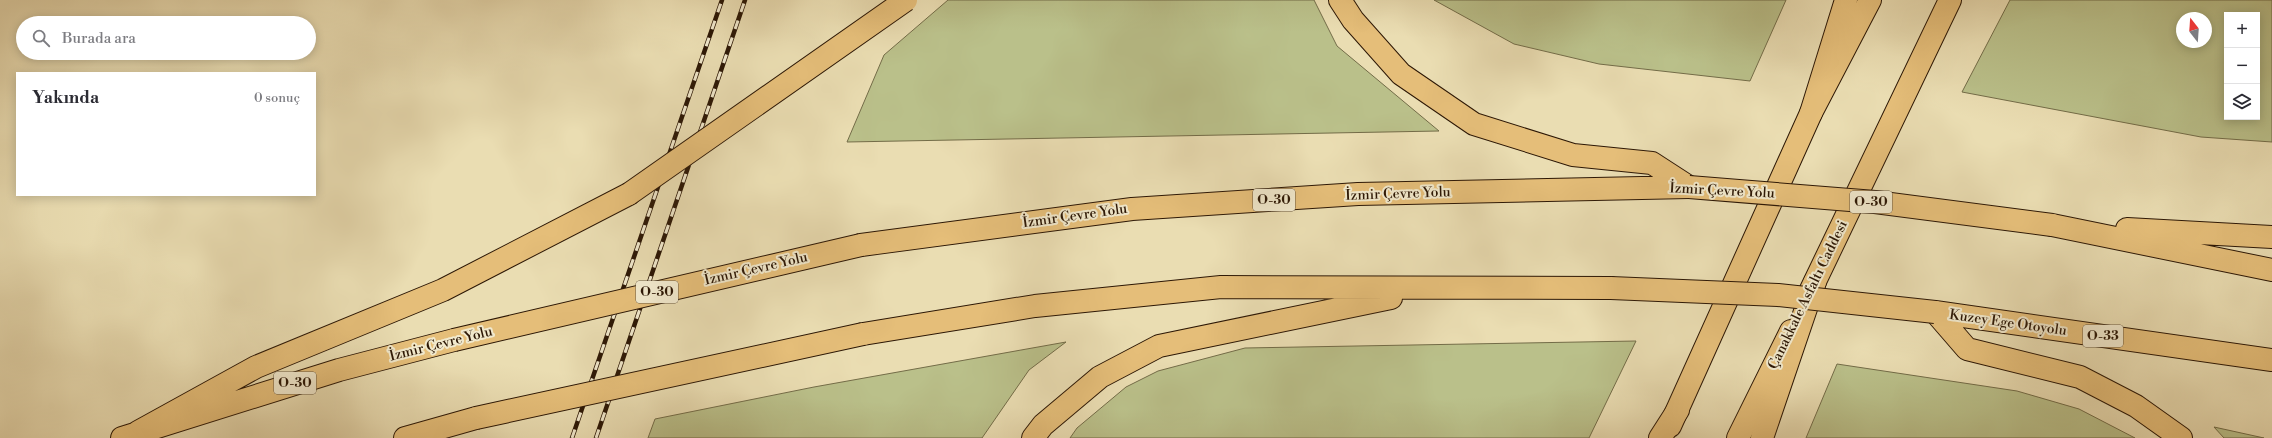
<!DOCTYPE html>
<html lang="tr">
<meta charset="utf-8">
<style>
:root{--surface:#fff;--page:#f2f2f3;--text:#2b2b33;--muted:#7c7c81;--line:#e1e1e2}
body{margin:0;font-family:"Libre Bodoni",serif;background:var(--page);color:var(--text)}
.controls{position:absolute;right:12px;top:12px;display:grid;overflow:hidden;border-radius:0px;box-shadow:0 2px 10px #0003}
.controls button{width:36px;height:36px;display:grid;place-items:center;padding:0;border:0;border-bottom:1px solid var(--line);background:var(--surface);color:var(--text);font:20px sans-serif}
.compass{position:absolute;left:2176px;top:12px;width:36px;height:36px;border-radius:50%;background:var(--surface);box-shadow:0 2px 10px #0003;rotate:343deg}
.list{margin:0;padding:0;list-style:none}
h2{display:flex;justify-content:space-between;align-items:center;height:52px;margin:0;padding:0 16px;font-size:17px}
h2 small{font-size:13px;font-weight:400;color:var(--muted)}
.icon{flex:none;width:22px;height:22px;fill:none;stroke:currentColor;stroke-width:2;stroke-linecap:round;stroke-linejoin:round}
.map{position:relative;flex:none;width:2272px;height:438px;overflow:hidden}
.search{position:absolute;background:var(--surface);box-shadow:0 2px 10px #0003;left:16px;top:16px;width:300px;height:44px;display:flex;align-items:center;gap:10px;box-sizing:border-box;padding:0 14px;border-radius:22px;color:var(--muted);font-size:15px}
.panel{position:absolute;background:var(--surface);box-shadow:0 2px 10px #0003;left:16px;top:72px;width:300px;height:124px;border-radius:0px}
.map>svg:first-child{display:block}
.green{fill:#bac08a;stroke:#736c48;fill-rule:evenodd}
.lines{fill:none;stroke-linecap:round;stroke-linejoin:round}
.trunk-casing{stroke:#2c1705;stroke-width:24}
.motorway-casing{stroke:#2c1705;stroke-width:24}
.trunk{stroke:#e5be79;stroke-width:22}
.motorway{stroke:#e5be79;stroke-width:22}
.rail-casing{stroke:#2c1705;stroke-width:4.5}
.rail{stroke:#f1e9cd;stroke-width:3;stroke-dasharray:9;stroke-linecap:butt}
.motorway-bridge-casing{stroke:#2c1705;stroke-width:24;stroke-linecap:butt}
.motorway-bridge{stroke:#e5be79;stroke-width:22}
.labels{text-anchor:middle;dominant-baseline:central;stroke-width:4;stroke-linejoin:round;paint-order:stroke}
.shield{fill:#f1e9cd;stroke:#675641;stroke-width:1}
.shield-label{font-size:13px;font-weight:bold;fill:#2c1705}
.street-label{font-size:14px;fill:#2c1705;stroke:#f1e9cd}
</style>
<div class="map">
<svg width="2272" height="438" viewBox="0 0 2272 438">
<rect width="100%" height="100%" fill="#eaddb2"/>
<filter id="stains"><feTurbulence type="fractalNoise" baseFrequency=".005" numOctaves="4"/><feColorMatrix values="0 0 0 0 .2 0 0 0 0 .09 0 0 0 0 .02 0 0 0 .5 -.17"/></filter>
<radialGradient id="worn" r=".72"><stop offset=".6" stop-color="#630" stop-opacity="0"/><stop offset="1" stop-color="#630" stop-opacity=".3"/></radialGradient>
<!-- green -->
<path class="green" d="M948 0H1314L1337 46 1439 131 847 142 884 55Z
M1434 0H1786L1750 81 1599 64 1514 44Z
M2010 0H2272V142L2201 137 1962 92ZM2227 15H2257V117H2227ZM2182 18H2206V42H2182Z
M1636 341 1589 438H1070L1077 428 1126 387 1158 371 1245 348Z
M1066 342 1029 370 982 438H648L655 419 814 387Z
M1837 364 2017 391 2079 409 2135 438H1806Z
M2214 427 2264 438H2224Z"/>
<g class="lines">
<!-- trunk casing -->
<g class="trunk-casing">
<path id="trunk" d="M1807 298 1950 0
M1670 426 1811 113 1870 0
M1738 438 1791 331"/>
</g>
<!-- motorway casing -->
<g class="motorway-casing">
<path id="motorway" d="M1340 0 1353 20 1401 74 1474 124 1573 155 1652 163 1689 187
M1811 113 1846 0
M2052 225 2272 270
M2127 229 2272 237
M861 245 1132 209 1358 194 1689 187
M1935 312 2272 360
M1935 312 1967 349 2080 377 2136 406 2181 438
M863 334 1035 306 1221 287 1611 288
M138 432 256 367 443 290 629 194
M122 438 339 370 454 340
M405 438 476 418
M1033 438 1043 425 1100 377 1159 346 1391 298
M1660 438 1678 410
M1762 438 1815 282"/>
</g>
<!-- trunk -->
<use href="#trunk" class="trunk"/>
<!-- motorway -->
<use href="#motorway" class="motorway"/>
<!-- rail casing -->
<g class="rail-casing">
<path id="rail" d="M572 438 722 0
M596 438 745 0"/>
</g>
<!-- rail -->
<use href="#rail" class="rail"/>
<!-- motorway-bridge casing -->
<g class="motorway-bridge-casing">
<path id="motorway-bridge" d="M1689 187 1875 202 2052 225
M629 194 906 0
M1611 288 1778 295 1935 312
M454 340 861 245
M476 418 863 334"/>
</g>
<!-- motorway-bridge -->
<use href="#motorway-bridge" class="motorway-bridge"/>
</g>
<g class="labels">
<!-- shield labels -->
<g class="shield">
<rect x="1253" y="189" width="42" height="22" rx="3"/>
<rect x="1850" y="191" width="42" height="22" rx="3"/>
<rect x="636" y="281" width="42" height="22" rx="3"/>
<rect x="2083" y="325" width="40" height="22" rx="3"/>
<rect x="274" y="372" width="42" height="22" rx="3"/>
</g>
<g class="shield-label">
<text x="1274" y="200">O-30</text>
<text x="1871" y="202">O-30</text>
<text x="657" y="292">O-30</text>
<text x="2103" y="336">O-33</text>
<text x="295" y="383">O-30</text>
</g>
<!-- street labels -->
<g class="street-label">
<text transform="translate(1722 191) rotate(3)">İzmir Çevre Yolu</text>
<text transform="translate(1398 194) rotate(-2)">İzmir Çevre Yolu</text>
<text transform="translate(1075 216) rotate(-8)">İzmir Çevre Yolu</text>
<text transform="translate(756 269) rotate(-13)">İzmir Çevre Yolu</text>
<text transform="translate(1808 295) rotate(-64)">Çanakkale Asfaltı Caddesi</text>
<text transform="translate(2008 323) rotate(8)">Kuzey Ege Otoyolu</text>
<text transform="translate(441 344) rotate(-14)">İzmir Çevre Yolu</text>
</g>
</g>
<rect width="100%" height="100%" filter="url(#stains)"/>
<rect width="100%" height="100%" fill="url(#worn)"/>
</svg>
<div class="controls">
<button>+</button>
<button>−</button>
<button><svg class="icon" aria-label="layers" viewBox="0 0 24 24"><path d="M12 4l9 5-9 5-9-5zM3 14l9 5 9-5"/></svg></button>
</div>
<svg class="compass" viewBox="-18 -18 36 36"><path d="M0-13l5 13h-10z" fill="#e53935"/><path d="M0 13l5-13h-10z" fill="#7c7c81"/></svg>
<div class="search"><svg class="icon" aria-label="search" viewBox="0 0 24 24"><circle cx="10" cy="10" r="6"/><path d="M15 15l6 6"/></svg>Burada ara</div>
<section class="panel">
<h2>Yakında<small>0 sonuç</small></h2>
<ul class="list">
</ul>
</section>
</div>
